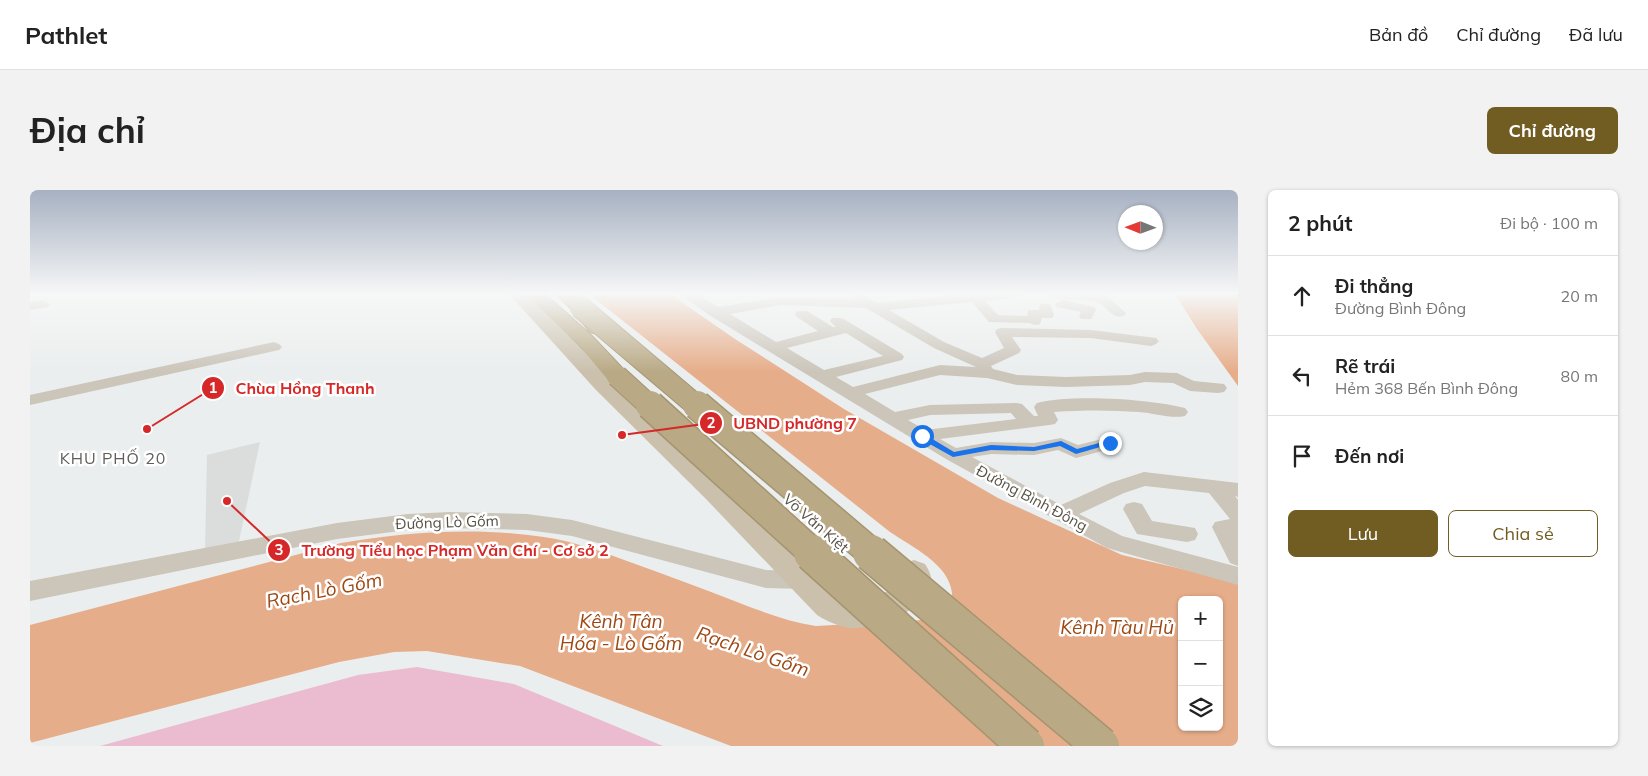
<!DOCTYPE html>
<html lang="vi">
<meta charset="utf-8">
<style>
:root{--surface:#fff;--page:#f2f2f2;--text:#222;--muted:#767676;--line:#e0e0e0;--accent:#715c22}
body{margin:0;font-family:Mulish,sans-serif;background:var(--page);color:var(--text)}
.controls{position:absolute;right:15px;bottom:15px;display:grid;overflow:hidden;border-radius:8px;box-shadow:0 1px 4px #0004}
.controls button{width:45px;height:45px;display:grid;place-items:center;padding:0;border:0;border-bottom:1px solid var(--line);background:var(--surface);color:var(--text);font:25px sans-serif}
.compass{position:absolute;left:1088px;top:15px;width:45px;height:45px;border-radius:50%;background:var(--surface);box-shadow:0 1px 4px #0004;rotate:271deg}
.stop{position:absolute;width:15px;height:15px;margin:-11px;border:4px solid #1a73e8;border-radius:50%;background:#fff}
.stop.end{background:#1a73e8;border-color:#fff;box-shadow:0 1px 5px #0008}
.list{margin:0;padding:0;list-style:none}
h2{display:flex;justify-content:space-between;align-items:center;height:65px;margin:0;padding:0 20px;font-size:21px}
h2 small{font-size:16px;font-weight:400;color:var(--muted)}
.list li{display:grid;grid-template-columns:32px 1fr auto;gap:15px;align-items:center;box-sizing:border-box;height:80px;padding:0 20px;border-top:1px solid var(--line)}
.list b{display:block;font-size:19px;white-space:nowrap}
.list p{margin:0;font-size:16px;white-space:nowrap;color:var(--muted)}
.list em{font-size:16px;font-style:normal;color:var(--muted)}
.actions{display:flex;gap:10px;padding:15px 20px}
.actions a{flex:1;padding:11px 0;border:1px solid var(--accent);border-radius:8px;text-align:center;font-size:18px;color:var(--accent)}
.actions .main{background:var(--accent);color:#fff}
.icon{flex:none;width:28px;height:28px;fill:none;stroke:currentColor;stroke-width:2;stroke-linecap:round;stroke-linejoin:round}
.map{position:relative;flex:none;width:1208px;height:556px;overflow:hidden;border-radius:8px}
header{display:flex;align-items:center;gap:30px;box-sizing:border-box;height:70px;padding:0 25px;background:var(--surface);border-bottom:1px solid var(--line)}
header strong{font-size:24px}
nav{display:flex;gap:28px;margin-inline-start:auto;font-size:18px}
.intro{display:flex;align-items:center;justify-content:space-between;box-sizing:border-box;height:120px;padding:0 30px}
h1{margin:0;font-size:35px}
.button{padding:12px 22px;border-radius:8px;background:var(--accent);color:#fff;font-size:18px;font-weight:700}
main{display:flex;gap:30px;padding:0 30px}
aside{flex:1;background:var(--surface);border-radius:8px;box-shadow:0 1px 4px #0004}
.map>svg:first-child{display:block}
.education{fill:#dadddc}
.green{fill:#ebbbd0}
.water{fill:#e6ad8a;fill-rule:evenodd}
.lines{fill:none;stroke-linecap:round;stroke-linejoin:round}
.highway-casing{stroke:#a49570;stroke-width:2}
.minor{fill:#cbc5ba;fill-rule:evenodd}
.major{fill:#cac0ac;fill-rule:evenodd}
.highway{fill:#b9a985;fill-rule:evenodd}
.highway-bridge-far2-casing{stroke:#a49570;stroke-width:23;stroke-linecap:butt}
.highway-bridge-far1-casing{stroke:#a49570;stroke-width:31;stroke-linecap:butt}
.highway-bridge-casing{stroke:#a49570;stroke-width:39;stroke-linecap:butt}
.highway-bridge-far2{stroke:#b9a985;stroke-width:21}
.highway-bridge-far1{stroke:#b9a985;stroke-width:28}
.highway-bridge{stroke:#b9a985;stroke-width:36}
.route{fill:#1a73e8}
.labels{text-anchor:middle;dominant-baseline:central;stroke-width:5;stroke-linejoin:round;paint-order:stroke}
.street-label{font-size:15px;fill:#585145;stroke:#fff}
.neighbourhood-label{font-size:16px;letter-spacing:1px;fill:#605e59;stroke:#fff}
.near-water-label{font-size:19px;font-style:italic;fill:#9d4813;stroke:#fff}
.leader{fill:none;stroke:#d62828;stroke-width:2}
.callout-dot{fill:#d62828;stroke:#fff;stroke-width:2}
.mark-label{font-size:15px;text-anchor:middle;font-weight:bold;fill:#fff}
.callout-label{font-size:16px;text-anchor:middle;font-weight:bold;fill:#d62828;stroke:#fff;stroke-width:5;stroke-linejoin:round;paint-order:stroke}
</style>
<header>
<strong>Pathlet</strong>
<nav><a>Bản đồ</a><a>Chỉ đường</a><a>Đã lưu</a></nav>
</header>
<div class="intro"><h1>Địa chỉ</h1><a class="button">Chỉ đường</a></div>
<main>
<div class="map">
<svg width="1208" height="556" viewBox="0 0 1208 556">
<rect width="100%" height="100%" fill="#ebeeee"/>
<!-- education -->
<path class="education" d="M230 252 208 356 175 362 177 265Z"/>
<!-- green -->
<path class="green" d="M387 477 484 494 633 556H70L328 485Z"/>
<!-- water -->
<path class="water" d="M559 104H640L705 149 814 219 968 308 1092 365 1208 392V556H701L490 476 397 461 364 462 309 472 0 553V435L311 353C378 342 446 337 514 347 542 351 570 361 597 371 634 384 671 398 707 412 733 422 759 432 786 436L893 430 915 422C917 416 922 409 922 403 919 374 882 357 860 342ZM1152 410H1189V537H1152Z
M1145 104H1208V196L1167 139Z"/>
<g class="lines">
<!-- highway casing -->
<g class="highway-casing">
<path id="highway" d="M495 104H515L562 146 595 181 598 186 595 191 587 193 579 191 548 154Z
M526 104H546C558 114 568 125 577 138L574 142 567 144 560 142 543 121Z"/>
</g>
<!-- minor -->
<path class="minor" d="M650 104H667L688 117 751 107 823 109 824 105H834L847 113 935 104H991L984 108 955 111 968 125 997 126 998 120H1009L1010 114H1020L1024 125 1022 128H1012L1010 134 1005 135 999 133 959 132 942 112 859 120 914 152 952 168 974 158 965 142 967 139 972 138 1061 140 1126 148 1129 151 1126 154 1121 156 1061 148 982 147 991 160 989 163 961 176 963 179 987 185 1036 187 1100 185 1115 182 1147 183 1164 191 1194 194 1197 198 1194 202 1188 203 1160 201 1143 193 1115 192 1100 195 1036 197 987 195 957 188 910 185 835 204 865 222 900 215 986 213 992 214 1004 226H1008L1004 217 1007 213C1043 204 1119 209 1155 218L1158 222 1155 226C1141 229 1124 223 1109 222 1081 220 1053 220 1024 222L1028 230 1025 234 1019 235 910 249 926 258 961 252 1004 253 1031 248 1048 255 1080 247 1087 249 1090 253 1087 257 1046 268 1028 260 1004 265 961 264 942 267 1031 315 1080 293 1114 282 1208 293V307L1205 306 1208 310V376L1200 373 1182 337 1185 332 1200 329 1179 303 1115 296 1094 303 1049 324 1092 346 1208 377V395L1077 358 916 269 679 125ZM751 115 836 118 904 158 946 177 910 175 823 197 806 187 872 170 874 167 872 164 812 128H802L800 131 806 137H803L777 121H767L765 124 767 127 788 141 746 152 700 124ZM816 143 853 166 794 180 757 158ZM981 223 986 229 895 240 878 230 900 225Z
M1019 104H1071L1076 105 1096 123 1094 126C1080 129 1078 116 1067 112 1055 107 1028 114 1019 104Z
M13 110 20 114 18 117 0 120V112Z
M1032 110 1064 117 1066 120 1061 129H1051L1049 126 1051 122 1027 117 1025 114Z
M244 152 249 154 252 157 249 160 0 215V205Z
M1104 312 1112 314 1122 331 1165 338 1168 344 1165 350 1157 352 1107 344 1093 319 1096 314Z
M420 322 497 324 542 330 736 380 773 381 782 383 785 390 782 397 773 399 736 398 542 346 497 340 420 338 378 340 307 349 0 411V391L307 333 378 324Z"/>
<!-- major -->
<path class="major" d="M479 104H498L582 190 723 321 805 402 818 411 834 410 852 404 868 395 870 392 868 382 873 374 884 370 895 374C899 380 903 388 901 396 894 421 844 440 819 438 808 436 796 431 787 425L675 308 566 200Z"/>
<!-- highway -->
<use href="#highway" class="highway"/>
<!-- highway-bridge-far2 casing -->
<g class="highway-bridge-far2-casing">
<path id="highway-bridge-far2" d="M550 117 668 217
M587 186 621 217"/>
</g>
<!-- highway-bridge-far1 casing -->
<g class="highway-bridge-far1-casing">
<path id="highway-bridge-far1" d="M620 215 784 364
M667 215 843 364"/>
</g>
<!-- highway-bridge casing -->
<g class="highway-bridge-casing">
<path id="highway-bridge" d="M782 363 996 556
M841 363 1071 556"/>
</g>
<!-- highway-bridge-far2 -->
<use href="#highway-bridge-far2" class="highway-bridge-far2"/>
<!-- highway-bridge-far1 -->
<use href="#highway-bridge-far1" class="highway-bridge-far1"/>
<!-- highway-bridge -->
<use href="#highway-bridge" class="highway-bridge"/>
</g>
<!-- sky -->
<linearGradient id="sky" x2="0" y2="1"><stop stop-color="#a7b1c2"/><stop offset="0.57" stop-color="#f6f7f7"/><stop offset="1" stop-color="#f6f7f7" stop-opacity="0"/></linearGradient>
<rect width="1208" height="182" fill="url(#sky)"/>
<!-- route -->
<path class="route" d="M889 244H894L924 262 961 255 1004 257 1031 251 1047 259 1080 250 1084 253 1046 264 1030 256 1004 261 961 260 923 267 889 248Z"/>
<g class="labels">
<!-- street labels -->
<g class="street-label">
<text transform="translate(1002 308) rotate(28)">Đường Bình Đông</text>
<text transform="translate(417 332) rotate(-2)">Đường Lò Gốm</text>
<text transform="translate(786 333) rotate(41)">Võ Văn Kiệt</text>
</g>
<!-- neighbourhood labels -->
<g class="neighbourhood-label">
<text x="83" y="268">KHU PHỐ 20</text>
</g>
<!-- near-water labels -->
<g class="near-water-label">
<text transform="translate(294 400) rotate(-11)">Rạch Lò Gốm</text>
<text x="591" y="431">Kênh Tân<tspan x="591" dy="22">Hóa - Lò Gốm</tspan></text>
<text x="1087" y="437">Kênh Tàu Hủ</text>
<text transform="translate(723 461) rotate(19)">Rạch Lò Gốm</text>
</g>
</g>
<!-- callouts -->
<path class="leader" d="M117 239L183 198M592 245L681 233M197 311L249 360"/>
<g class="callout-dot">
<circle cx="117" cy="239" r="5"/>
<circle cx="592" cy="245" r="5"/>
<circle cx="197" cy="311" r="5"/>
<circle cx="183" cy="198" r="12"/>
<circle cx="681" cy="233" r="12"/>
<circle cx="249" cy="360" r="12"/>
</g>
<g class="mark-label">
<text x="183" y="203">1</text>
<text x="681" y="238">2</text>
<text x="249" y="365">3</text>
</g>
<g class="callout-label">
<text x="275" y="204">Chùa Hồng Thanh</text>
<text x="765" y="239">UBND phường 7</text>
<text x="425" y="366">Trường Tiểu học Phạm Văn Chí - Cơ sở 2</text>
</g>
</svg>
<div class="controls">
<button>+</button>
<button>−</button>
<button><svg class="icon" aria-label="layers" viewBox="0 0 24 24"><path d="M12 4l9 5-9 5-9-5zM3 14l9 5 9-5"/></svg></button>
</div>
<svg class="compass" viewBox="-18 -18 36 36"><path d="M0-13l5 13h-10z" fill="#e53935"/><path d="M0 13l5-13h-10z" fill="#767676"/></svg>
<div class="stop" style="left:892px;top:246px"></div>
<div class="stop end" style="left:1080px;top:253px"></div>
</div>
<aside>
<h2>2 phút<small>Đi bộ · 100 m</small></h2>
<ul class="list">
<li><svg class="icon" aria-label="ahead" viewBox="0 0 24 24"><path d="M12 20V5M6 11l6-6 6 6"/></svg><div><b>Đi thẳng</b><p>Đường Bình Đông</p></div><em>20 m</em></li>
<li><svg class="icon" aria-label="left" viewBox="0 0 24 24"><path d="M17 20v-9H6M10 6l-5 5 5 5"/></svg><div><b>Rẽ trái</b><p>Hẻm 368 Bến Bình Đông</p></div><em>80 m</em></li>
<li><svg class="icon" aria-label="arrive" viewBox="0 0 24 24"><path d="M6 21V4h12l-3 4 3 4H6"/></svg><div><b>Đến nơi</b></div></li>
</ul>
<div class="actions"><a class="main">Lưu</a><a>Chia sẻ</a></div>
</aside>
</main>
